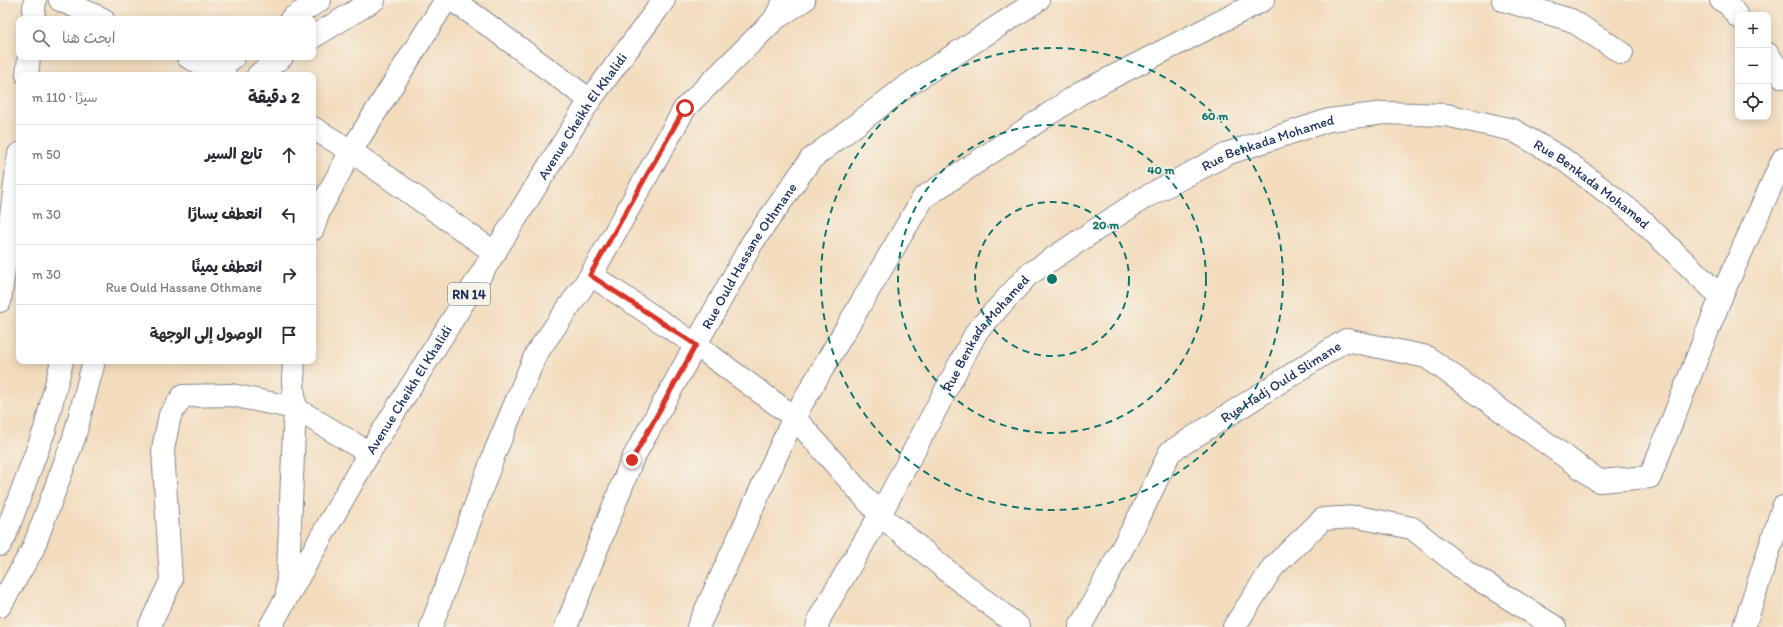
<!DOCTYPE html>
<html lang="ar">
<meta charset="utf-8">
<style>
:root{--surface:#fff;--page:#f2f2f3;--text:#2b2b33;--muted:#7c7c81;--line:#e1e1e2}
body{margin:0;font-family:Itim,"Playpen Sans Arabic",sans-serif;background:var(--page);color:var(--text);direction:rtl}
.controls{position:absolute;right:12px;top:12px;display:grid;overflow:hidden;border-radius:8px;box-shadow:0 2px 10px #0003}
.controls button{width:36px;height:36px;display:grid;place-items:center;padding:0;border:0;border-bottom:1px solid var(--line);background:var(--surface);color:var(--text);font:20px sans-serif}
.stop{position:absolute;width:12px;height:12px;margin:-9px;border:3px solid #d93025;border-radius:50%;background:#fff}
.stop.end{background:#d93025;border-color:#fff;box-shadow:0 1px 4px #0008}
.list{margin:0;padding:0;list-style:none}
h2{display:flex;justify-content:space-between;align-items:center;height:52px;margin:0;padding:0 16px;font-size:17px}
h2 small{font-size:13px;font-weight:400;color:var(--muted)}
.list li{display:grid;grid-template-columns:26px 1fr auto;gap:12px;align-items:center;box-sizing:border-box;height:60px;padding:0 16px;border-top:1px solid var(--line)}
.list b{display:block;font-size:15px;white-space:nowrap}
.list p{margin:0;font-size:13px;white-space:nowrap;color:var(--muted)}
.list em{font-size:13px;font-style:normal;color:var(--muted)}
.icon{flex:none;width:22px;height:22px;fill:none;stroke:currentColor;stroke-width:2;stroke-linecap:round;stroke-linejoin:round}
.map{position:relative;flex:none;width:1783px;height:627px;overflow:hidden;direction:ltr}
.search{position:absolute;background:var(--surface);box-shadow:0 2px 10px #0003;left:16px;top:16px;width:300px;height:44px;display:flex;align-items:center;gap:10px;box-sizing:border-box;padding:0 14px;border-radius:8px;color:var(--muted);font-size:15px}
.panel{position:absolute;background:var(--surface);box-shadow:0 2px 10px #0003;left:16px;top:72px;width:300px;height:292px;border-radius:8px;direction:rtl}
.map>svg:first-child{display:block}
.lines{fill:none;stroke-linecap:round;stroke-linejoin:round}
.minor-casing{stroke:#87868e;stroke-width:24}
.tertiary-casing{stroke:#87868e;stroke-width:24}
.primary-casing{stroke:#87868e;stroke-width:24}
.minor{stroke:#fff;stroke-width:22}
.tertiary{stroke:#fff;stroke-width:22}
.primary{stroke:#fff;stroke-width:22}
.route{stroke:#d93025;stroke-width:5}
.ring{fill:none;stroke:#0f766e;stroke-width:2;stroke-dasharray:7 5}
.labels{text-anchor:middle;dominant-baseline:central;stroke-width:3;stroke-linejoin:round;paint-order:stroke}
.shield{fill:#f7f3e8;stroke:#5d6a87;stroke-width:1}
.shield-label{font-size:13px;font-weight:bold;fill:#1b2f5e}
.street-label{font-size:14px;fill:#1b2f5e;stroke:#f7f3e8}
.centre{fill:#0f766e;stroke:#f7f3e8;stroke-width:2}
.ring-label{font-size:12px;text-anchor:middle;font-weight:bold;fill:#0f766e;stroke:#f7f3e8;stroke-width:3;stroke-linejoin:round;paint-order:stroke}
</style>
<div class="map">
<svg width="1783" height="627" viewBox="0 0 1783 627">
<rect width="100%" height="100%" fill="#f7f3e8"/>
<filter id="ink" filterUnits="userSpaceOnUse"><feTurbulence type="fractalNoise" baseFrequency=".025" numOctaves="2"/><feDisplacementMap in="SourceGraphic" scale="8" xChannelSelector="R" yChannelSelector="G"/><feConvolveMatrix kernelMatrix="1 2 1 2 8 2 1 2 1" color-interpolation-filters="sRGB"/></filter>
<filter id="wash" filterUnits="userSpaceOnUse"><feTurbulence type="fractalNoise" baseFrequency=".012" numOctaves="4" result="noise"/><feDisplacementMap in="SourceGraphic" scale="16" xChannelSelector="R" yChannelSelector="G"/><feGaussianBlur stdDeviation="0.9" result="paint"/><feColorMatrix in="noise" values="0 0 0 0 0 0 0 0 0 0 0 0 0 0 0 0 0 1.4 0 .05"/><feComposite in="paint" operator="in"/></filter>
<g filter="url(#wash)">
<rect width="100%" height="100%" fill="#f3dcbd"/>
</g>
<g filter="url(#ink)">
<g class="lines">
<!-- minor casing -->
<g class="minor-casing">
<g id="minor">
<path d="M60 0 103 19"/>
<path d="M452 0 477 17 590 100"/>
<path d="M1503 0 1571 20 1622 53"/>
<path d="M1721 0 1728 4 1738 17"/>
<path d="M33 19 35 0"/>
<path d="M775 19 804 0"/>
<path d="M1768 54 1783 77"/>
<path d="M188 57 225 75"/>
<path d="M27 75 29 57"/>
<path d="M313 128 351 151 495 253"/>
<path d="M313 229 319 211 351 151 446 0"/>
<path d="M591 275 696 345 794 417 880 515 956 578 1019 627"/>
<path d="M0 301 19 154"/>
<path d="M287 596 295 408 293 381 294 361"/>
<path d="M149 627 171 581 163 449 170 415 183 396 231 395 295 408 369 453"/>
<path d="M431 627 495 452 536 354 591 275 685 108 774 20 785 0"/>
<path id="s1" d="M566 627 632 460 752 243 811 159 905 87 1038 0"/>
<path d="M698 627 794 417 923 198 1079 94 1263 0"/>
<path id="s2" d="M817 627 820 617 880 515 977 331 1028 275 1142 199 1229 153 1329 120 1384 113 1446 115 1513 130 1563 159 1635 214 1721 297"/>
<path id="s3" d="M1080 627 1140 515 1170 452 1346 340 1427 357 1599 481 1650 477 1721 297 1783 159"/>
<path d="M1234 627 1273 567 1323 519 1358 517 1412 528 1467 572 1555 627"/>
<path d="M1744 627 1783 507"/>
</g>
</g>
<!-- tertiary casing -->
<g class="tertiary-casing">
<path id="tertiary" d="M291 19 320 0
M313 37 374 0
M209 75 234 57
M258 75 282 57
M0 545 5 536 45 429 62 361
M0 606 33 549 74 438 94 361"/>
</g>
<!-- primary casing -->
<g class="primary-casing">
<g id="primary">
<path id="s4" d="M270 627 369 453 590 100 664 0"/>
</g>
</g>
<!-- minor -->
<use href="#minor" class="minor"/>
<!-- tertiary -->
<use href="#tertiary" class="tertiary"/>
<!-- primary -->
<use href="#primary" class="primary"/>
</g>
</g>
<g class="lines" filter="url(#ink)">
<!-- route -->
<path class="route" d="M632 460 696 345 590 275 685 108"/>
</g>
<!-- distance rings -->
<g class="ring">
<circle cx="1052" cy="279" r="77"/>
<circle cx="1052" cy="279" r="154"/>
<circle cx="1052" cy="279" r="231"/>
</g>
<g class="labels">
<!-- shield labels -->
<rect class="shield" x="448" y="283" width="42" height="22" rx="3"/>
<g class="shield-label">
<text x="469" y="294">RN 14</text>
</g>
<!-- street labels -->
<g class="street-label">
<text stroke="none"><textPath href="#s4" startOffset="599">Avenue Cheikh El Khalidi</textPath></text>
<text stroke="none"><textPath href="#s2" startOffset="688">Rue Benkada Mohamed</textPath></text>
<text stroke="none"><textPath href="#s2" startOffset="1035">Rue Benkada Mohamed</textPath></text>
<text stroke="none"><textPath href="#s1" startOffset="415">Rue Ould Hassane Othmane</textPath></text>
<text stroke="none"><textPath href="#s2" startOffset="340">Rue Benkada Mohamed</textPath></text>
<text stroke="none"><textPath href="#s3" startOffset="328">Rue Hadj Ould Slimane</textPath></text>
<text stroke="none"><textPath href="#s4" startOffset="275">Avenue Cheikh El Khalidi</textPath></text>
</g>
</g>
<circle cx="1052" cy="279" r="6" class="centre"/>
<g class="ring-label">
<text x="1215" y="120">60 m</text>
<text x="1161" y="174">40 m</text>
<text x="1106" y="229">20 m</text>
</g>
</svg>
<div class="controls">
<button>+</button>
<button>−</button>
<button><svg class="icon" aria-label="locate" viewBox="0 0 24 24"><circle cx="12" cy="12" r="6"/><path d="M12 2v4M12 18v4M2 12h4M18 12h4"/></svg></button>
</div>
<div class="stop" style="left:685px;top:108px"></div>
<div class="stop end" style="left:632px;top:460px"></div>
<div class="search"><svg class="icon" aria-label="search" viewBox="0 0 24 24"><circle cx="10" cy="10" r="6"/><path d="M15 15l6 6"/></svg>ابحث هنا</div>
<section class="panel">
<h2>2 دقيقة<small>سيرًا · 110 m</small></h2>
<ul class="list">
<li><svg class="icon" aria-label="ahead" viewBox="0 0 24 24"><path d="M12 20V5M6 11l6-6 6 6"/></svg><div><b>تابع السير</b></div><em>50 m</em></li>
<li><svg class="icon" aria-label="left" viewBox="0 0 24 24"><path d="M17 20v-9H6M10 6l-5 5 5 5"/></svg><div><b>انعطف يسارًا</b></div><em>30 m</em></li>
<li><svg class="icon" aria-label="right" viewBox="0 0 24 24"><path d="M7 20v-9h11M14 6l5 5-5 5"/></svg><div><b>انعطف يمينًا</b><p>Rue Ould Hassane Othmane</p></div><em>30 m</em></li>
<li><svg class="icon" aria-label="arrive" viewBox="0 0 24 24"><path d="M6 21V4h12l-3 4 3 4H6"/></svg><div><b>الوصول إلى الوجهة</b></div></li>
</ul>
</section>
</div>
